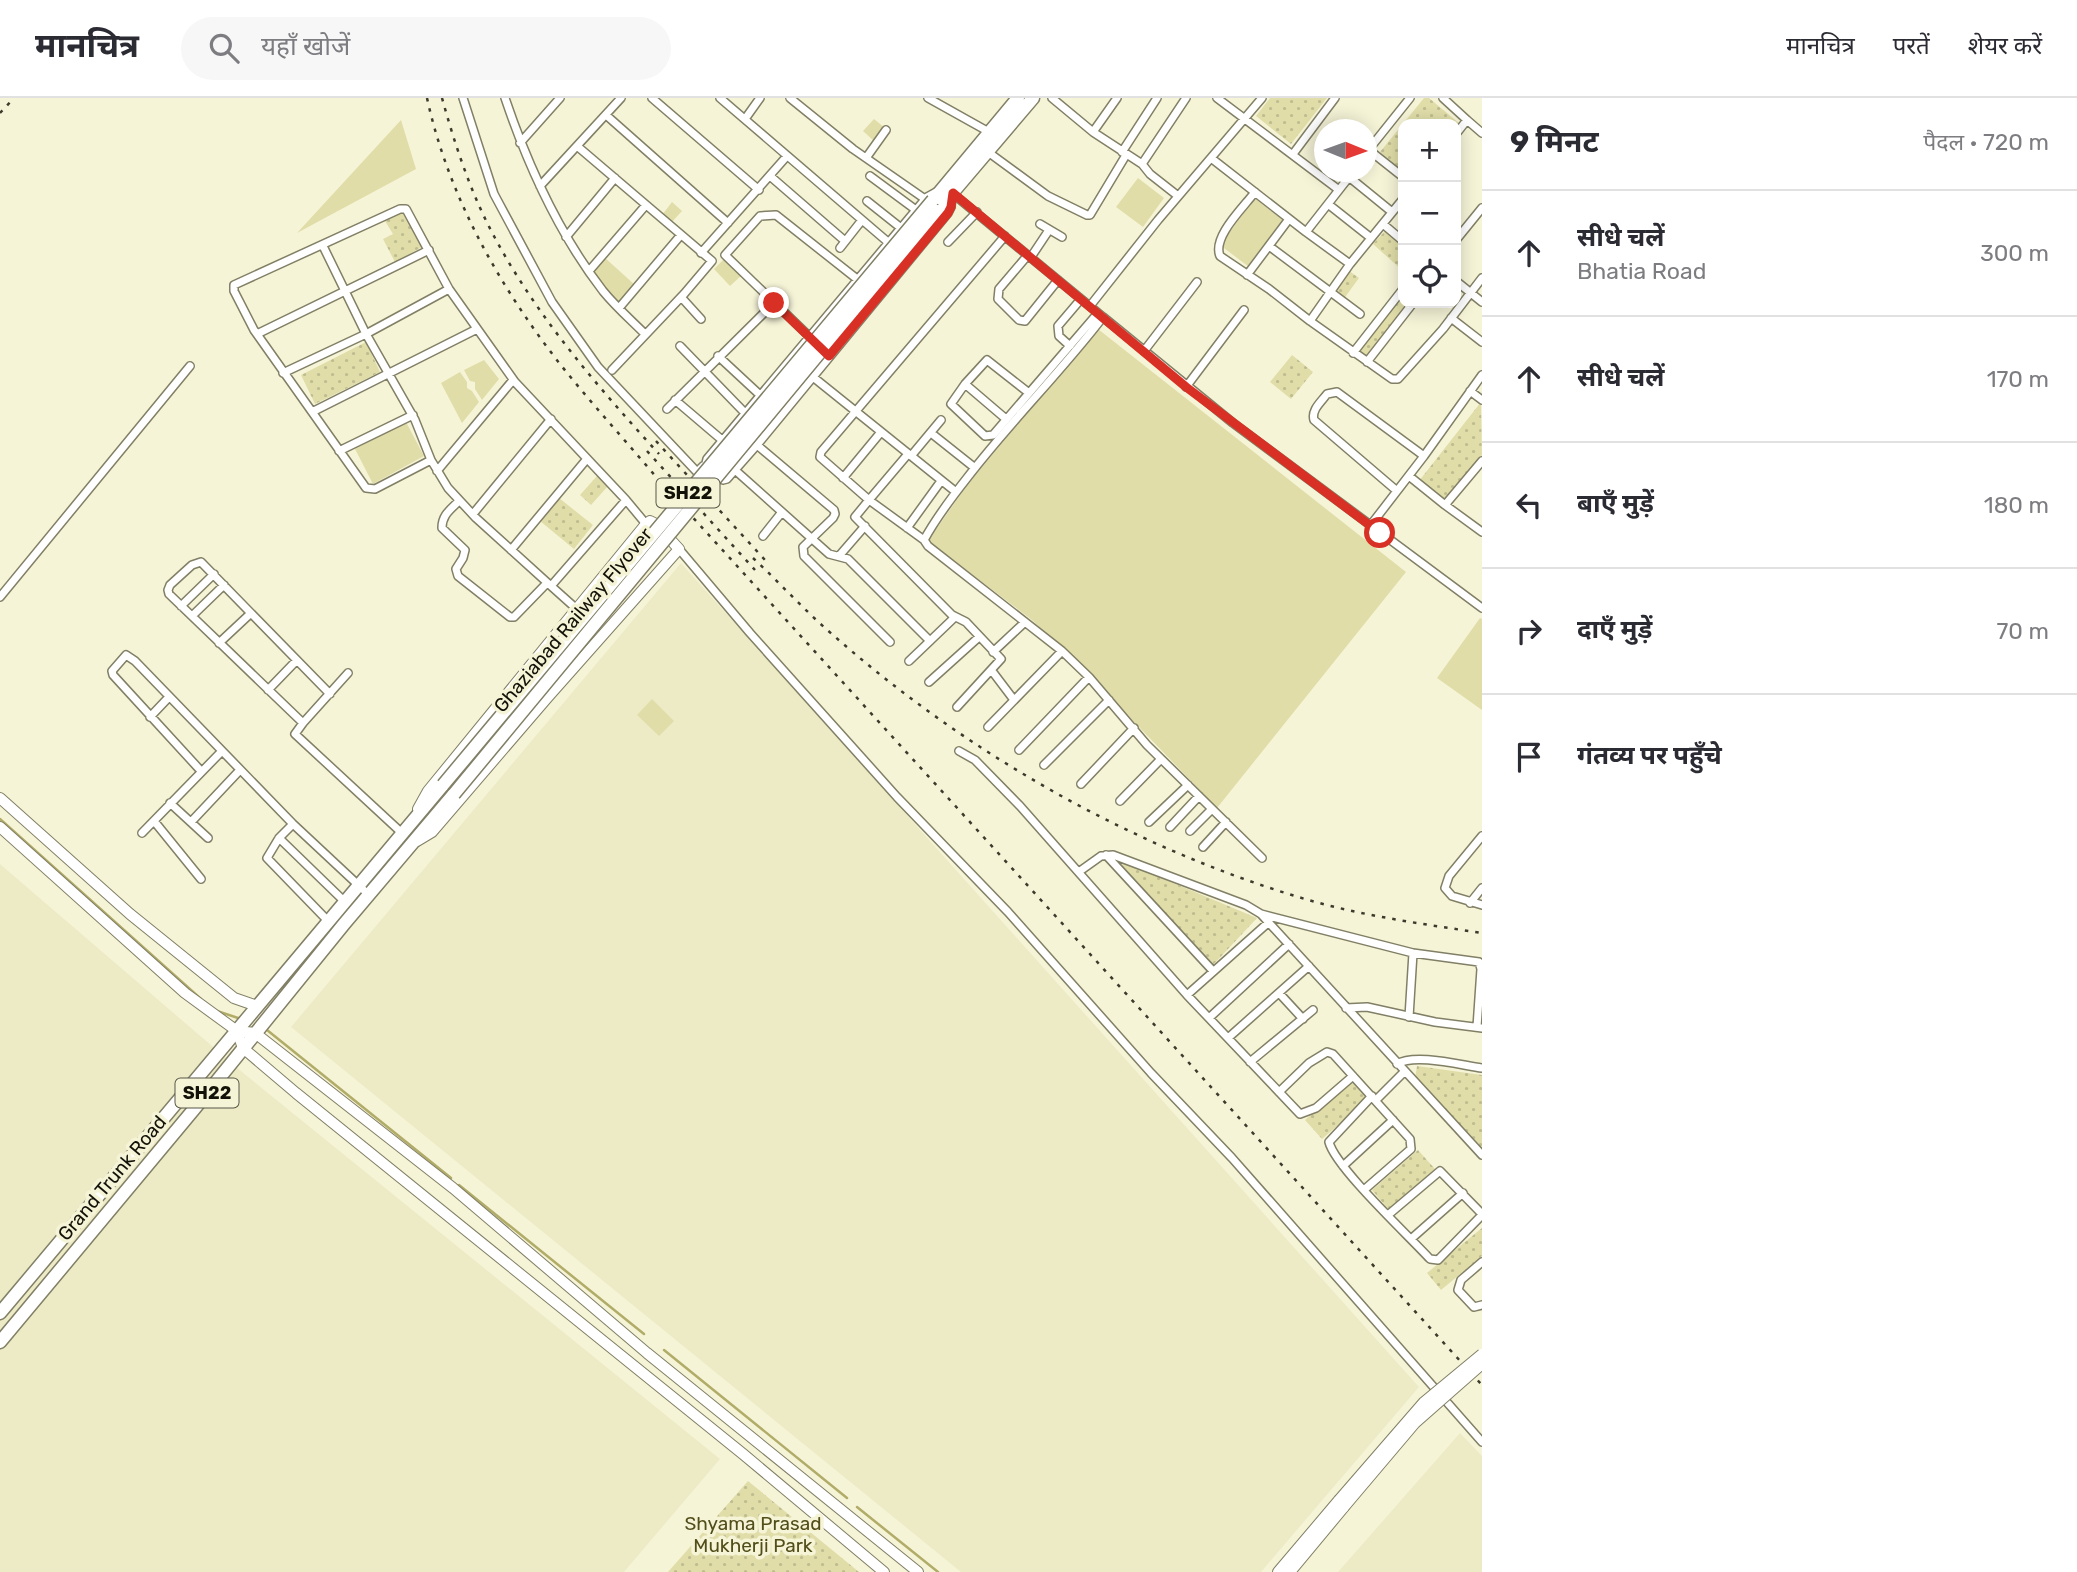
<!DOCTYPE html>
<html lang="hi">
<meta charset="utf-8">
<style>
:root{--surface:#fff;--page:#f7f7f7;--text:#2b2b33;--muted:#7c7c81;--line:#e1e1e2}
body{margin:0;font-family:Rubik,"Noto Sans Devanagari",sans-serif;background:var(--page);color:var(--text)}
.controls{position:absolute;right:21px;top:21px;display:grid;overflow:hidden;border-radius:14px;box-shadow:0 4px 18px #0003}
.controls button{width:63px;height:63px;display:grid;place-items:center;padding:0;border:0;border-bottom:2px solid var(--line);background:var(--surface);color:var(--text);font:35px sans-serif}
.compass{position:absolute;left:1314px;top:21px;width:63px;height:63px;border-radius:50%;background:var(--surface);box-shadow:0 4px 18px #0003;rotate:91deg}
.stop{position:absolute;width:21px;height:21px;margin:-16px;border:5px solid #d93025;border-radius:50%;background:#fff}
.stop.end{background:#d93025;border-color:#fff;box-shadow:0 2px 7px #0008}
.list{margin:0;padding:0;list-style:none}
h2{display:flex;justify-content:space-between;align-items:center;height:91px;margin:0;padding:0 28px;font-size:30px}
h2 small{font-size:23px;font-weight:400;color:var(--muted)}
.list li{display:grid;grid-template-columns:46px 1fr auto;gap:21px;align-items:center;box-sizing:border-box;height:126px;padding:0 28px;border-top:2px solid var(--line)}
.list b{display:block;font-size:26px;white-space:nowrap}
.list p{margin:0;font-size:23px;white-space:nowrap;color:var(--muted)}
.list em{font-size:23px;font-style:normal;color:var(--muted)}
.icon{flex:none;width:38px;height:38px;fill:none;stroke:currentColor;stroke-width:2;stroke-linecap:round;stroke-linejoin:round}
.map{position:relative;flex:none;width:1482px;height:1474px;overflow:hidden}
header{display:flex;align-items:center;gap:42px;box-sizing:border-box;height:98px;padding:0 35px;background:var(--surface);border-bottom:2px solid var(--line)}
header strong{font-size:33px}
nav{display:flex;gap:38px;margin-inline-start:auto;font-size:24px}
.search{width:490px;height:63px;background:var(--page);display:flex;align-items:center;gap:18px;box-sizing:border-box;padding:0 24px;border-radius:38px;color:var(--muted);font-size:26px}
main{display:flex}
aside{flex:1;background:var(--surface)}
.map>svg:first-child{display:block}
.built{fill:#edebc6}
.green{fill:#e0dda9}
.park{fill:url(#park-dots)}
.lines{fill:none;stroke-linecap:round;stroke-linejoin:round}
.stream{stroke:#b1ac68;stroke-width:2.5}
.street-casing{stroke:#817f65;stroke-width:10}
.secondary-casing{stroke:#817f65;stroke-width:12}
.highway-casing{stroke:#817f65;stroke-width:15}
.street{stroke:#fff;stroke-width:7}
.secondary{stroke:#fff;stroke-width:10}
.highway{stroke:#fff;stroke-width:12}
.rail{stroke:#3b3a2c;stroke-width:2.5;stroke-dasharray:3.5 7;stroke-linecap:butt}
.secondary-bridge-casing{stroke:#817f65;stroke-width:12;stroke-linecap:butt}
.highway-bridge-casing{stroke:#817f65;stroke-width:15;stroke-linecap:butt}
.secondary-bridge{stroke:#fff;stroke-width:10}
.highway-bridge{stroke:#fff;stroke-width:12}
.route{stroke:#d93025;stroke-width:9}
.labels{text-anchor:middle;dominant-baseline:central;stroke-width:7;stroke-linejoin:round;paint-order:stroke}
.shield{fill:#f6f4d7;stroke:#575646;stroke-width:2}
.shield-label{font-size:18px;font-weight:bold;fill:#131208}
.street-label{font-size:19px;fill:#131208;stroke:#f6f4d7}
.park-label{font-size:19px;fill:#524e1a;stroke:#f6f4d7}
</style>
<header>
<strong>मानचित्र</strong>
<div class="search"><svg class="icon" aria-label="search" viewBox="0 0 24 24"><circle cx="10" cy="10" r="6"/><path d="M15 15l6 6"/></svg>यहाँ खोजें</div>
<nav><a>मानचित्र</a><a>परतें</a><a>शेयर करें</a></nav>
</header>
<main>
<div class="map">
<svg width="1482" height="1474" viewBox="0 0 1482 1474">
<defs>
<pattern id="park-dots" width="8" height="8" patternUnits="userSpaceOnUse" patternTransform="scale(1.75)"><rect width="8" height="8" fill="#e0dda9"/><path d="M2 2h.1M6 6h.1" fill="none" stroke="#bfbd90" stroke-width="1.8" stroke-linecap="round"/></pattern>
</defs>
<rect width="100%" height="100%" fill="#f6f4d7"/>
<!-- built -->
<path class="built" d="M681 465 1419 1289 1261 1474H961L291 929Z
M0 766 247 978 720 1361 624 1474H0Z
M1460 1335 1482 1358V1474H1338Z"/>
<!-- green -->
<path class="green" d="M874 21 885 30 874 43 863 33Z
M401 22 416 71 297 135Z
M1138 80 1164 100 1143 129 1116 109Z
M1254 100 1283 122 1249 169 1220 147Z
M672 104 682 113 671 125 662 117Z
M604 159 635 187 618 206 592 172Z
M726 159 743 176 730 188 714 171Z
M1098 231 1406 474 1217 710 1112 601 1032 522 928 443 967 387Z
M484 262 499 281 482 302 475 291V284L470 283 464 272Z
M460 274 467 284V290L472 293 479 304 462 325 441 285Z
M406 324 424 358 373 386 355 351Z
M1480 520 1482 521V612L1437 580Z
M652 601 674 623 659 638 637 617Z"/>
<!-- park -->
<path class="park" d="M1270 0H1327L1291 46 1256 18Z
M1424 0H1429L1460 26 1456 31V26H1403V73L1380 54Z
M403 113 422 149 395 164 383 141 393 136 385 123Z
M1385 133 1403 149V173L1373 146Z
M1348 172 1359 180 1343 202 1332 194Z
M1403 194V205H1411L1368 261 1357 253Z
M366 244 380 274 315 306 301 277Z
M1292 257 1313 274 1291 301 1270 284Z
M1481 304 1482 357 1445 404 1419 383Z
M597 378 608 388 591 407 580 397Z
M559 400 593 427 574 451 540 423Z
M1121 763 1257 820 1213 867 1123 769Z
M1417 968 1482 977V1054L1415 981Z
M1351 981 1368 1001 1322 1041 1305 1022Z
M1418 1052 1435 1071 1389 1112 1372 1092Z
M1482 1130V1158L1441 1192 1427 1175Z
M748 1383 859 1474H668Z"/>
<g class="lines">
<!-- stream -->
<path class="stream" d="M0 721 201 901
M217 913 241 921
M267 932 451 1080
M459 1087 644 1236
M664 1252 847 1400
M857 1409 938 1474"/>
<!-- street casing -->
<g class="street-casing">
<path id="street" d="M463 0 494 96 552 204 598 269 697 374 703 368
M505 0C528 68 559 136 603 193 616 209 631 222 645 236
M652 0 759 92
M720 0 889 145
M790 0 853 51 925 101
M928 0 989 34
M1052 0 1093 34 1142 66 1150 76 1178 98
M1217 0 1339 92
M1443 0 1467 22 1456 36
M606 17 728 125
M745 21 760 0
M1467 22 1482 35
M1093 34 1117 0
M520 45 560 0
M577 48 712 163 684 196 612 272
M1369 52 1403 79
M988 54 1048 98 1087 117H1090L1126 57
M1122 54 1157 0
M1366 55 1410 0
M1293 56 1335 0
M866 60 886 32
M1211 60 1306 134
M1142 66 1186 0
M770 78 845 143
M870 78 916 112
M1349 79 1392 114
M540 88 621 0
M936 94 927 99 707 361 706 365 723 382 727 381 757 347 948 115 951 109 952 96
M1255 94C1243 110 1212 139 1220 158L1269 191 1310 223
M952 95 1103 219C1060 275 1010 324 967 380 952 399 936 420 924 442L928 448 1062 553 1089 579 1147 647 1262 760
M1403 101 1350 166 1310 223 1392 281H1398L1443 231 1482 180
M867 103 901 130
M1328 106 1371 140
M1040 126 1062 139
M1383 126 1403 143
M566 139 615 80
M1456 142 1482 110
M948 144 977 114
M323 148 366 236 415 322 431 362 448 390 476 420 551 488
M1269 148 1360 216
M840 150 862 122
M701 155 787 58
M1028 157 999 191 998 201 1019 222 1025 223 1058 182
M1031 159 1049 132
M1350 166 1306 134 1353 74
M589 173 646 107
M1247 177 1289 121
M1456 183 1482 204
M681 199 701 221
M1090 208 1158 122 1262 0
M619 210 680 138
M1103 219 1233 325 1482 510
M1451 220 1482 244
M257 236 429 152
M811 240 725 157 760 118 776 117 857 181
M680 248 745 315
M1070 248 1059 238 1058 228 1081 201
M1144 253 1197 184
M1353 255 1403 191
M718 258 760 297
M1367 264 1413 205
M283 275 366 236 449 191
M813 279 956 394
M965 286 1006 321
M1186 289 1244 212
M1470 293 1482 302
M1029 295 987 262 965 286 951 306 985 338 993 337 1098 215
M675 302 722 342
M667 311 774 205
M312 314 477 231
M931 335 975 370
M757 347 834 412 835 416 833 420 803 449 804 458 890 544
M339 353 413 317
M908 356 869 402 924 442
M911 358 941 322
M431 362 375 391 366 390 254 232 234 193V187L400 111H406L449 191 515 284 626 402 646 426
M735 372 829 456 848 461 930 543
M437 373 513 282
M1409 378 1445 407 1482 363
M843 380 881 334
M1397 393 1314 322C1311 312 1321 304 1327 296L1337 294 1424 358
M459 403C450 412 442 417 442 430L465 452 463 460 456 471 458 478 510 519H514L547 485
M1445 407 1482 434
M473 416 551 321
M1370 428 1424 358 1482 277
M907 430 941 383
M763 438 782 414
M679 451 750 535 897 699 1008 814 1151 975 1232 1060 1482 1344
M511 452 586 362
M839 458 865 428
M0 499 190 268
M181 508 214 476
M580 514 551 488 626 402
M192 518 224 487
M219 545 250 516
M993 554 1025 524
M909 563 955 519
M992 573 1014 602
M348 575 303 625 295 636 403 736
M929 584 979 539
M268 592 296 563
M957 609 1001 561 966 524 952 517 855 419 869 402 820 359 821 354 1005 138
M150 619 169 599
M303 625 169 496 168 492 170 487 192 467 201 464 330 596
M988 629 1062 553
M1019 652 1089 579
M959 653 975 662 1020 708 1187 897 1300 1016 1316 1010 1353 978
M1044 667 1109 602
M201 673 113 577 112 573 126 557 135 563 293 726 369 797
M1081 686 1134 630
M1120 703 1161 661
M170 705 208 740
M154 723 201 781
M191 724 240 672
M1149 724 1188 687
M293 726 279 740 267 760 329 824
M1170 729 1199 698
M1190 733 1212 711
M142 735 221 654
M1482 738 1449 778 1445 790 1452 798 1482 807
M279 740 345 804
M1203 749 1226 724
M1106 757 1213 873
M1080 773 1101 758 1113 757 1246 807 1261 816 1482 1057
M1470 805 1482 790
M1261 816 1413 855 1479 864 1481 871 1477 929
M1279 895 1303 921
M1187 897 1269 824
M1346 910 1367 909 1435 924 1482 930
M1409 919 1413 855
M1209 920 1289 846
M1228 940 1309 868
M1250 964 1313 912
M1397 966C1415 955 1460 967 1482 970
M1279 994 1309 965 1327 954 1333 956 1410 1041 1411 1051 1365 1091
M1372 998 1329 1044C1335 1069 1409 1138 1430 1161L1438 1162 1482 1117
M1376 1002 1404 974
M1343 1068 1393 1022
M1388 1117 1440 1073 1482 1116
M1411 1141 1463 1095
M1482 1164 1461 1182 1458 1192 1474 1209 1482 1207"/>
</g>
<!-- secondary casing -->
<g class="secondary-casing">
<path id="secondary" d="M0 700 130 816 234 900 257 908
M0 729 185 895 237 933 255 935 453 1090 647 1255 918 1474
M417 743 432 734 547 600 679 451 656 426 650 423 646 426 428 693 418 711
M237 933 243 950 296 995 743 1356 884 1474
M1278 1474 1339 1402
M1290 1474 1344 1409"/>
</g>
<!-- highway casing -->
<g class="highway-casing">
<path id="highway" d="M933 102 1018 0
M937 113 1033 0
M0 1215 443 687
M0 1244 195 1010 344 826 454 696"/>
</g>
<!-- street -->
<use href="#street" class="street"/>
<!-- secondary -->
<use href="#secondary" class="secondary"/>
<!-- highway -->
<use href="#highway" class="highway"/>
<!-- rail -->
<path class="rail" d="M427 0C448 97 499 188 560 266 591 305 625 342 657 380L1482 1287
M442 0C455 47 471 96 495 140 538 220 598 289 659 356
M0 15 14 0
M656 343 765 462
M647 353 755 472
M753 460C780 485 805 513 833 537 968 656 1133 750 1305 801 1363 818 1423 826 1482 835"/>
<!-- secondary-bridge casing -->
<g class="secondary-bridge-casing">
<path id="secondary-bridge" d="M1339 1402 1424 1304 1482 1256
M1344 1409 1415 1325 1482 1266"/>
</g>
<!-- highway-bridge casing -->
<g class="highway-bridge-casing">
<path id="highway-bridge" d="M443 687 933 102
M454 696 937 113"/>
</g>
<!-- secondary-bridge -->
<use href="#secondary-bridge" class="secondary-bridge"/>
<!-- highway-bridge -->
<use href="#highway-bridge" class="highway-bridge"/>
</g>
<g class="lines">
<!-- route -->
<path class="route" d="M774 205 829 258 948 115 951 109 953 95 1186 289 1380 435"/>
</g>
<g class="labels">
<!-- shield labels -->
<g class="shield">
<rect x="656.5" y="380.5" width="63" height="29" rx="5"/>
<rect x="175.5" y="980.5" width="63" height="29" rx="5"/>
</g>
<g class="shield-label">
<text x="688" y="395">SH22</text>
<text x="207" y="995">SH22</text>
</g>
<!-- street labels -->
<g class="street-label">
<text transform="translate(573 522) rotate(-50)">Ghaziabad Railway Flyover</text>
<text transform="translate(112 1080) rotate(-50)">Grand Trunk Road</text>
</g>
<!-- park labels -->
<g class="park-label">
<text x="753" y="1425">Shyama Prasad<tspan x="753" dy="22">Mukherji Park</tspan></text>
</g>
</g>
</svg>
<div class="controls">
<button>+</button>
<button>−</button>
<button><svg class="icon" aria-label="locate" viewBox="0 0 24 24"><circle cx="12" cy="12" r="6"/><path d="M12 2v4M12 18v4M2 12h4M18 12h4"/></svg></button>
</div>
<svg class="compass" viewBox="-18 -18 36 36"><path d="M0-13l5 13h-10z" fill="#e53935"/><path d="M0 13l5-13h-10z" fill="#7c7c81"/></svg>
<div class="stop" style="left:1380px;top:435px"></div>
<div class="stop end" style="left:774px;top:205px"></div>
</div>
<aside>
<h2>9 मिनट<small>पैदल · 720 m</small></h2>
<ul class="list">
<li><svg class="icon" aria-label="ahead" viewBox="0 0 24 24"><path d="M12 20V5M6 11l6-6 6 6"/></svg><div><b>सीधे चलें</b><p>Bhatia Road</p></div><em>300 m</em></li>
<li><svg class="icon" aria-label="ahead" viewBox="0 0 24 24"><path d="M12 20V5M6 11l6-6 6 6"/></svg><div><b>सीधे चलें</b></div><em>170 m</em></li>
<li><svg class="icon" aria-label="left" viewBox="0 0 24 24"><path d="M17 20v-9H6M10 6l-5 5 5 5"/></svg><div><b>बाएँ मुड़ें</b></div><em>180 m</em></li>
<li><svg class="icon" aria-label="right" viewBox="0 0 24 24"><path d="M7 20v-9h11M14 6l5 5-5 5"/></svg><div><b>दाएँ मुड़ें</b></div><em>70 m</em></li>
<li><svg class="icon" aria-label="arrive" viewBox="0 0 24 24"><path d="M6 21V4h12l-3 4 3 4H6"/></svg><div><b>गंतव्य पर पहुँचे</b></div></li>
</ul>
</aside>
</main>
